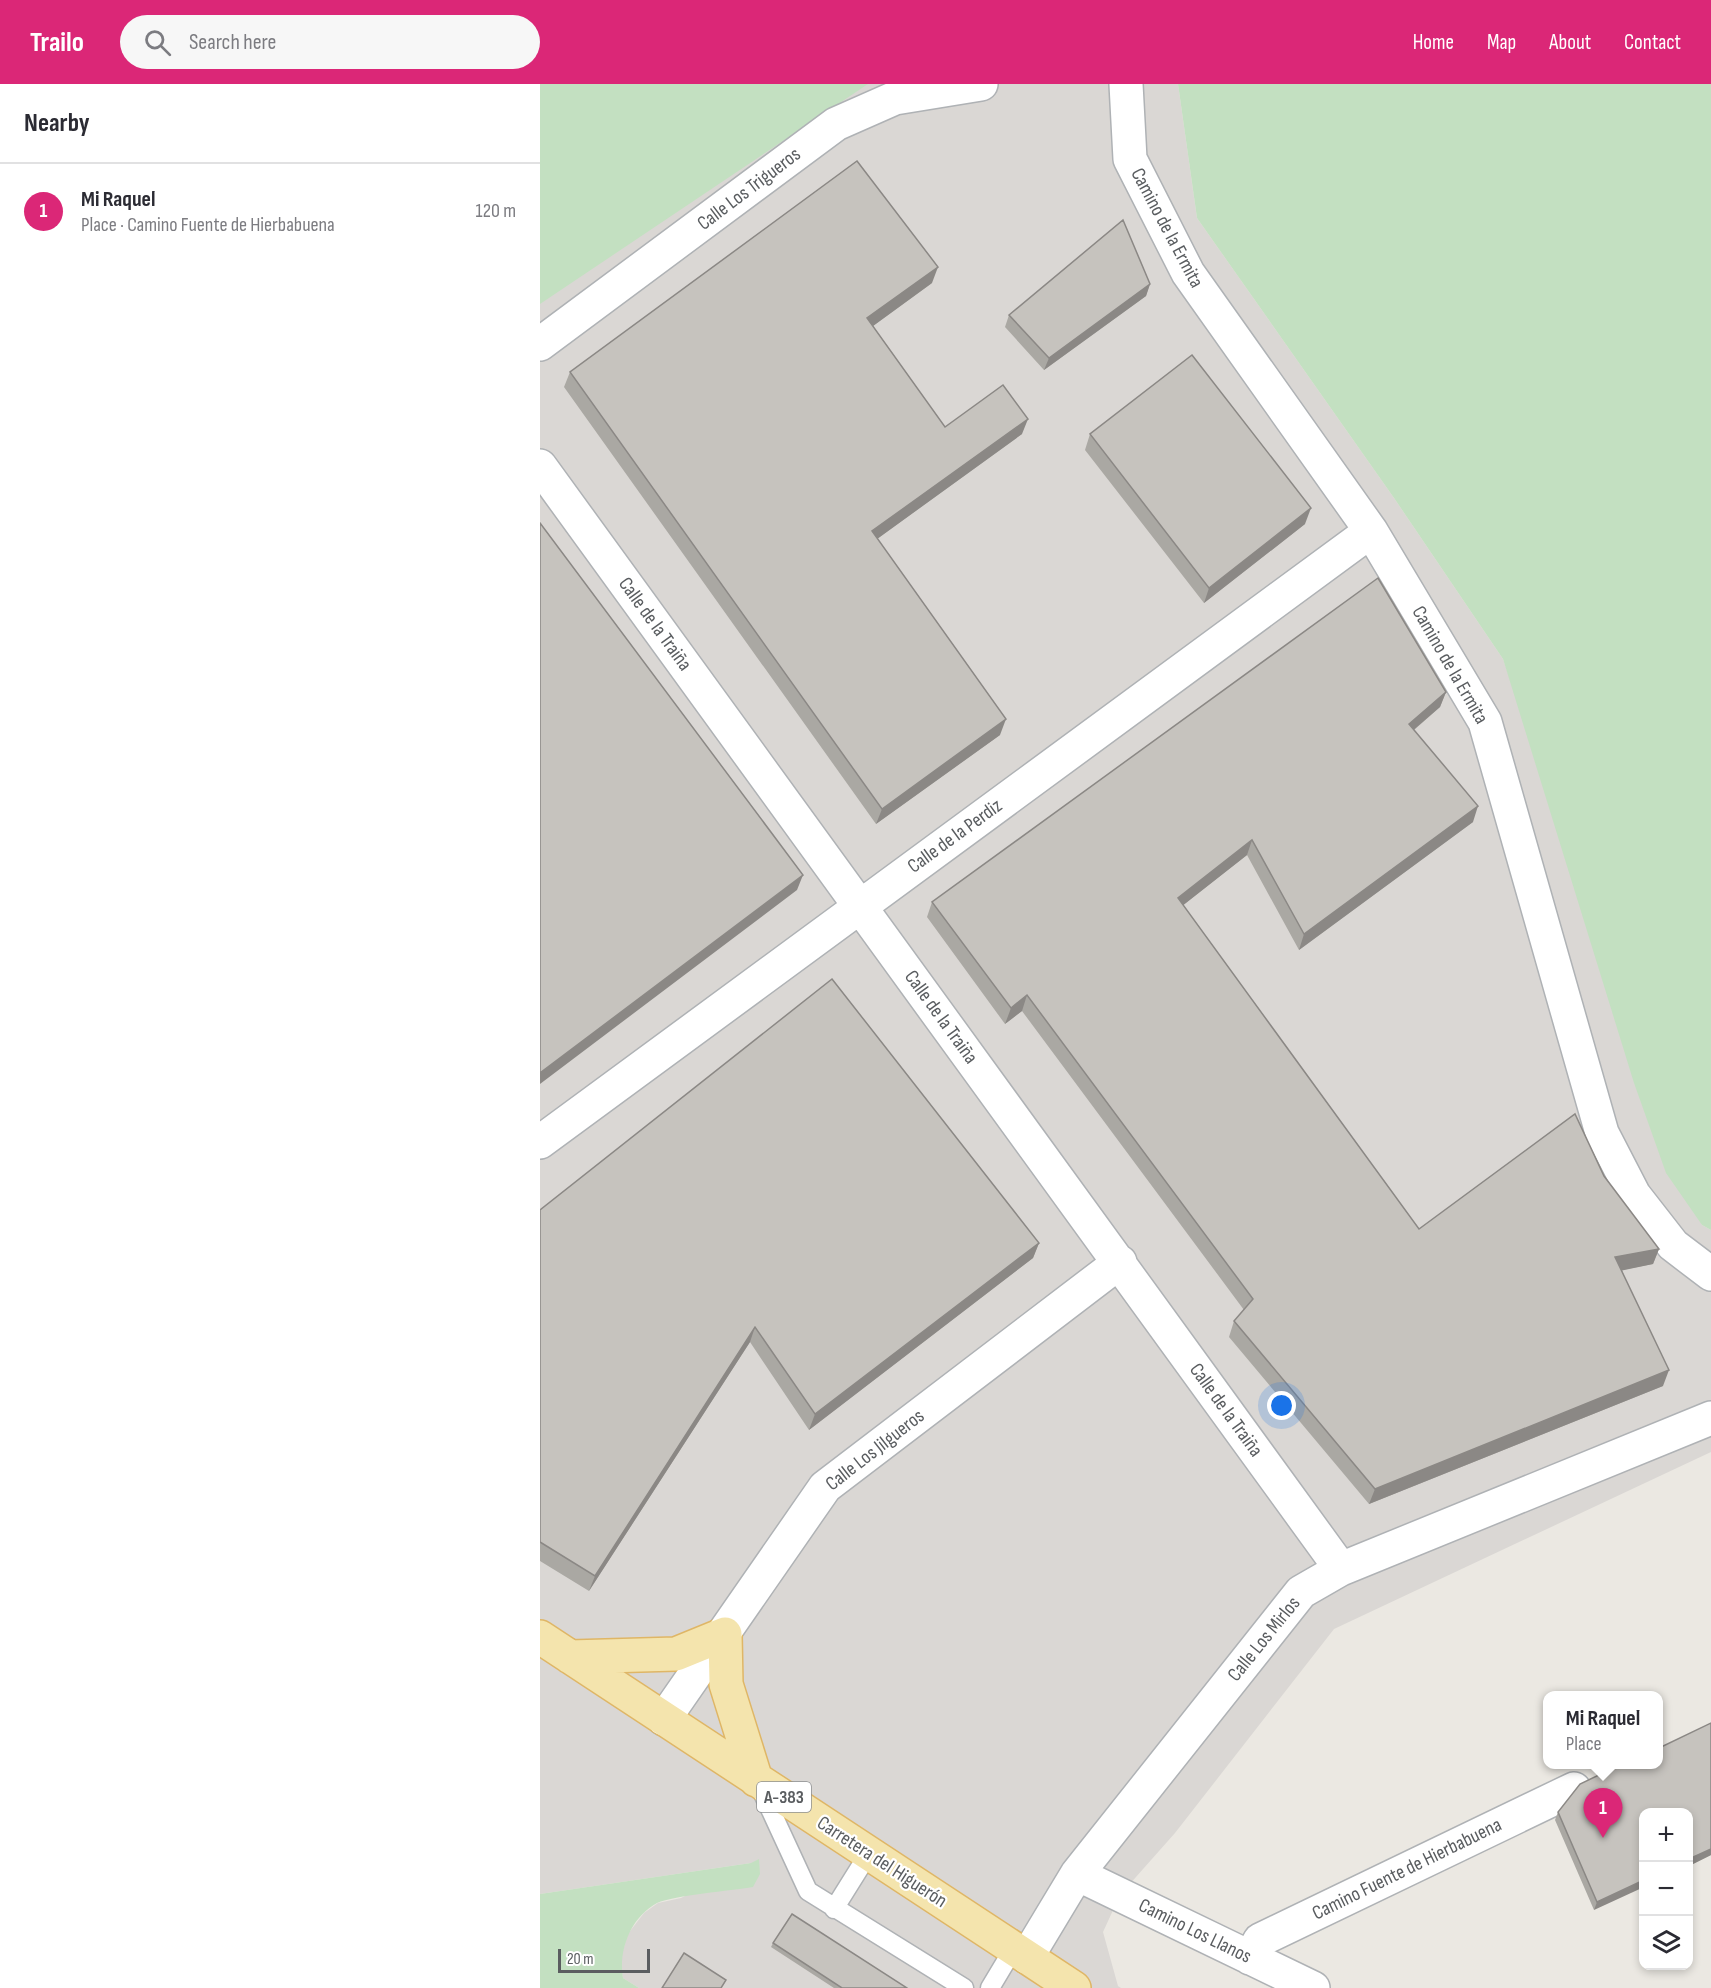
<!DOCTYPE html>
<meta charset="utf-8">
<style>
:root{--surface:#fff;--page:#f7f7f7;--text:#2b2b33;--muted:#7c7c81;--line:#e1e1e2;--accent:#db2777}
body{margin:0;font-family:"Sofia Sans Condensed",sans-serif;background:var(--page);color:var(--text)}
.controls{position:absolute;right:18px;bottom:18px;display:grid;overflow:hidden;border-radius:12px;box-shadow:0 3px 9px #0003}
.controls button{width:54px;height:54px;display:grid;place-items:center;padding:0;border:0;border-bottom:2px solid var(--line);background:var(--surface);color:var(--text);font:30px sans-serif}
.scale{position:absolute;left:18px;bottom:15px;width:92px;box-sizing:border-box;padding-left:6px;border:3px solid #5a5d60;border-top:0;font-size:16px;line-height:21px;white-space:nowrap;color:#5a5d60;-webkit-text-stroke:4px #fff;paint-order:stroke}
.you{position:absolute;left:742px;top:1322px;width:21px;height:21px;margin:-15px;border:4px solid #fff;border-radius:50%;background:#1a73e8;box-shadow:0 0 0 9px #1a73e833}
.badge{display:grid;place-items:center;width:39px;height:39px;border-radius:50%;background:var(--accent);color:#fff;font-size:20px;font-weight:700}
.pin{position:absolute;translate:-50% -50px;filter:drop-shadow(0 2px 3px #0008)}
.pin::after{content:'';position:absolute;top:32px;width:21px;height:18px;background:inherit;clip-path:polygon(0 0,100% 0,50% 100%)}
.popup{position:absolute;left:1003px;top:1607px;width:120px;height:78px;box-sizing:border-box;display:grid;place-content:center;border-radius:12px;background:var(--surface);filter:drop-shadow(0 2px 4px #0005);font-size:20px;white-space:nowrap;color:var(--muted)}
.popup b{font-size:22px;color:var(--text)}
.popup::after{content:'';position:absolute;left:50%;top:100%;margin-left:-12px;border:12px solid transparent;border-top-color:var(--surface)}
.list{margin:0;padding:0;list-style:none}
h2{display:flex;justify-content:space-between;align-items:center;height:78px;margin:0;padding:0 24px;font-size:26px}
h2 small{font-size:20px;font-weight:400;color:var(--muted)}
.list li{display:grid;grid-template-columns:39px 1fr auto;gap:18px;align-items:center;box-sizing:border-box;height:96px;padding:0 24px;border-top:2px solid var(--line)}
.list b{display:block;font-size:22px;white-space:nowrap}
.list p{margin:0;font-size:20px;white-space:nowrap;color:var(--muted)}
.list em{font-size:20px;font-style:normal;color:var(--muted)}
.icon{flex:none;width:33px;height:33px;fill:none;stroke:currentColor;stroke-width:2;stroke-linecap:round;stroke-linejoin:round}
.map{position:relative;flex:none;width:1171px;height:1904px;overflow:hidden}
header{display:flex;align-items:center;gap:36px;box-sizing:border-box;height:84px;padding:0 30px;background:var(--accent);color:#fff}
header strong{font-size:28px}
nav{display:flex;gap:33px;margin-inline-start:auto;font-size:21px}
.search{width:420px;height:54px;background:var(--page);display:flex;align-items:center;gap:15px;box-sizing:border-box;padding:0 21px;border-radius:33px;color:var(--muted);font-size:22px}
main{display:flex}
aside{flex:1;background:var(--surface)}
.map>svg:first-child{display:block}
.industrial{fill:#dad7d4}
.green{fill:#c3e0c1}
.lines{fill:none;stroke-linecap:round;stroke-linejoin:round}
.service-casing{stroke:#afb2b5;stroke-width:21}
.minor-casing{stroke:#afb2b5;stroke-width:36}
.primary-casing{stroke:#dfb666;stroke-width:36}
.service{stroke:#fff;stroke-width:18}
.minor{stroke:#fff;stroke-width:33}
.primary{stroke:#f4e4ad;stroke-width:33}
.wall{fill:#aaa8a3}
.shaded-wall{fill:#8b8885}
.building{fill:#c6c3be;stroke:#8b8885;stroke-width:1.5}
.labels{text-anchor:middle;dominant-baseline:central;stroke-width:4.5;stroke-linejoin:round;paint-order:stroke}
.shield{fill:#fff;stroke:#8c8e90;stroke-width:1.5}
.shield-label{font-size:18px;font-weight:bold;fill:#5a5d60}
.street-label{font-size:20px;fill:#5a5d60;stroke:#fff}
</style>
<header>
<strong>Trailo</strong>
<div class="search"><svg class="icon" aria-label="search" viewBox="0 0 24 24"><circle cx="10" cy="10" r="6"/><path d="M15 15l6 6"/></svg>Search here</div>
<nav><a>Home</a><a>Map</a><a>About</a><a>Contact</a></nav>
</header>
<main>
<aside>
<h2>Nearby<small></small></h2>
<ul class="list">
<li><span class="badge">1</span><div><b>Mi Raquel</b><p>Place · Camino Fuente de Hierbabuena</p></div><em>120 m</em></li>
</ul>
</aside>
<div class="map">
<svg width="1171" height="1904" viewBox="0 0 1171 1904">
<rect width="100%" height="100%" fill="#ebe8e2"/>
<!-- industrial -->
<path class="industrial" d="M0 0H638L657 134 854 414 963 575 1162 1141 1171 1146V1368L794 1545 635 1749 580 1811 563 1848 578 1902 581 1904H99L83 1894 80 1878 87 1851 104 1829 118 1819 141 1814 219 1775 211 1779 0 1810Z"/>
<!-- green -->
<path class="green" d="M0 0H328L0 220Z
M638 0H1171V1146L1162 1141 1126 1089 1094 999 963 575 854 414 657 134Z
M219 1775 220 1790 213 1803C191 1807 135 1811 117 1819 91 1833 78 1866 83 1894L99 1904H0V1810L211 1779Z"/>
<g class="lines">
<!-- service casing -->
<g class="service-casing">
<path id="service" d="M220 1703 268 1807 424 1904
M294 1825 329 1769
M450 1904 474 1864"/>
</g>
<!-- minor casing -->
<g class="minor-casing">
<path id="minor" d="M586 0 590 75 648 189 831 447 945 638 1062 1049 1094 1111 1133 1161 1171 1190
M0 260 296 40 355 14 441 0
M0 382 801 1485
M0 1058 831 447
M124 1635 285 1403 580 1178
M537 1790 773 1904
M487 1873 537 1790 761 1508 801 1485 1171 1334
M710 1874 720 1856 1034 1705"/>
</g>
<!-- primary casing -->
<g class="primary-casing">
<path id="primary" d="M0 1553 534 1904
M30 1573 136 1570 185 1550 186 1600 216 1696"/>
</g>
<!-- service -->
<use href="#service" class="service"/>
<!-- minor -->
<use href="#minor" class="minor"/>
<!-- primary -->
<use href="#primary" class="primary"/>
</g>
<!-- wall -->
<path class="wall" d="M392 199 333 242 405 343 482 350 337 455 460 651 336 740 24 303 30 288Z
M610 200 606 212 504 286 465 243 469 231Z
M550 350 765 440 664 519 545 366Z
M906 608 900 623 874 646 933 738 759 866 707 771 643 821 879 1145 1064 1092 1119 1165 1113 1180 1082 1186 1123 1302 829 1420 689 1253 694 1237 704 1226 482 927 465 940 387 833 392 818Z
M0 1126 499 1159 493 1174 269 1346 210 1258 49 1507 0 1477Z
M1171 1639V1771L1149 1782V1728L1054 1826 1015 1736 1018 1728Z
M233 1859 367 1904H294L231 1863Z"/>
<!-- shaded-wall -->
<path class="shaded-wall" d="M398 183 392 199 322 250 327 234Z
M610 200 606 212 504 286 509 274Z
M488 335 482 350 326 463 332 447Z
M771 424 765 440 664 519 669 504Z
M906 608 900 623 863 655 869 640Z
M466 635 460 651 336 740 342 725Z
M938 722 933 738 759 866 764 850Z
M712 756 707 771 632 830 638 814Z
M263 791 257 806 0 1000V989Z
M487 911 482 927 465 940 471 924Z
M499 1159 493 1174 269 1346 275 1330Z
M1119 1165 1113 1180 1070 1189 1075 1173Z
M215 1243 210 1258 49 1507 55 1492Z
M1129 1286 1123 1302 829 1420 835 1405Z
M1171 1765V1771L1149 1782V1775Z
M1104 1796V1803L1054 1826 1057 1818Z"/>
<!-- building -->
<path class="building" d="M317 77 398 183 327 234 405 343 463 301 488 335 332 447 466 635 342 725 30 288Z
M583 136 610 200 509 274 469 231Z
M652 271 771 424 669 504 550 350Z
M0 439 263 791 0 989Z
M838 494 906 608 869 640 938 722 764 850 712 756 638 814 879 1145 1035 1030 1064 1092 1119 1165 1075 1173 1129 1286 835 1405 694 1237 713 1215 487 911 471 924 392 818Z
M292 895 499 1159 275 1330 215 1243 55 1492 0 1458V1126Z
M1171 1639V1765L1149 1775V1728H1104V1796L1057 1818 1018 1728 1040 1700 1082 1680H1119V1664Z
M252 1830 367 1904H302L233 1859Z
M144 1869 186 1896 181 1904H122Z"/>
<g class="labels">
<!-- shield labels -->
<rect class="shield" x="217" y="1698" width="54" height="30" rx="4.5"/>
<g class="shield-label">
<text x="244" y="1713">A-383</text>
</g>
<!-- street labels -->
<g class="street-label">
<text transform="translate(209 105) rotate(-37)">Calle Los Trigueros</text>
<text transform="translate(627 144) rotate(62)">Camino de la Ermita</text>
<text transform="translate(115 540) rotate(54)">Calle de la Traiña</text>
<text transform="translate(910 581) rotate(60)">Camino de la Ermita</text>
<text transform="translate(415 752) rotate(-36)">Calle de la Perdiz</text>
<text transform="translate(401 933) rotate(54)">Calle de la Traiña</text>
<text transform="translate(686 1326) rotate(54)">Calle de la Traiña</text>
<text transform="translate(335 1366) rotate(-38)">Calle Los Jilgueros</text>
<text transform="translate(724 1555) rotate(-51)">Calle Los Mirlos</text>
<text transform="translate(342 1778) rotate(33)">Carretera del Higuerón</text>
<text transform="translate(867 1785) rotate(-26)">Camino Fuente de Hierbabuena</text>
<text transform="translate(655 1847) rotate(26)">Camino Los Llanos</text>
</g>
</g>
</svg>
<div class="controls">
<button>+</button>
<button>−</button>
<button><svg class="icon" aria-label="layers" viewBox="0 0 24 24"><path d="M12 4l9 5-9 5-9-5zM3 14l9 5 9-5"/></svg></button>
</div>
<div class="scale">20 m</div>
<div class="you"></div>
<div class="pin badge" style="left:1063px;top:1754px">1</div>
<div class="popup"><b>Mi Raquel</b>Place</div>
</div>
</main>
